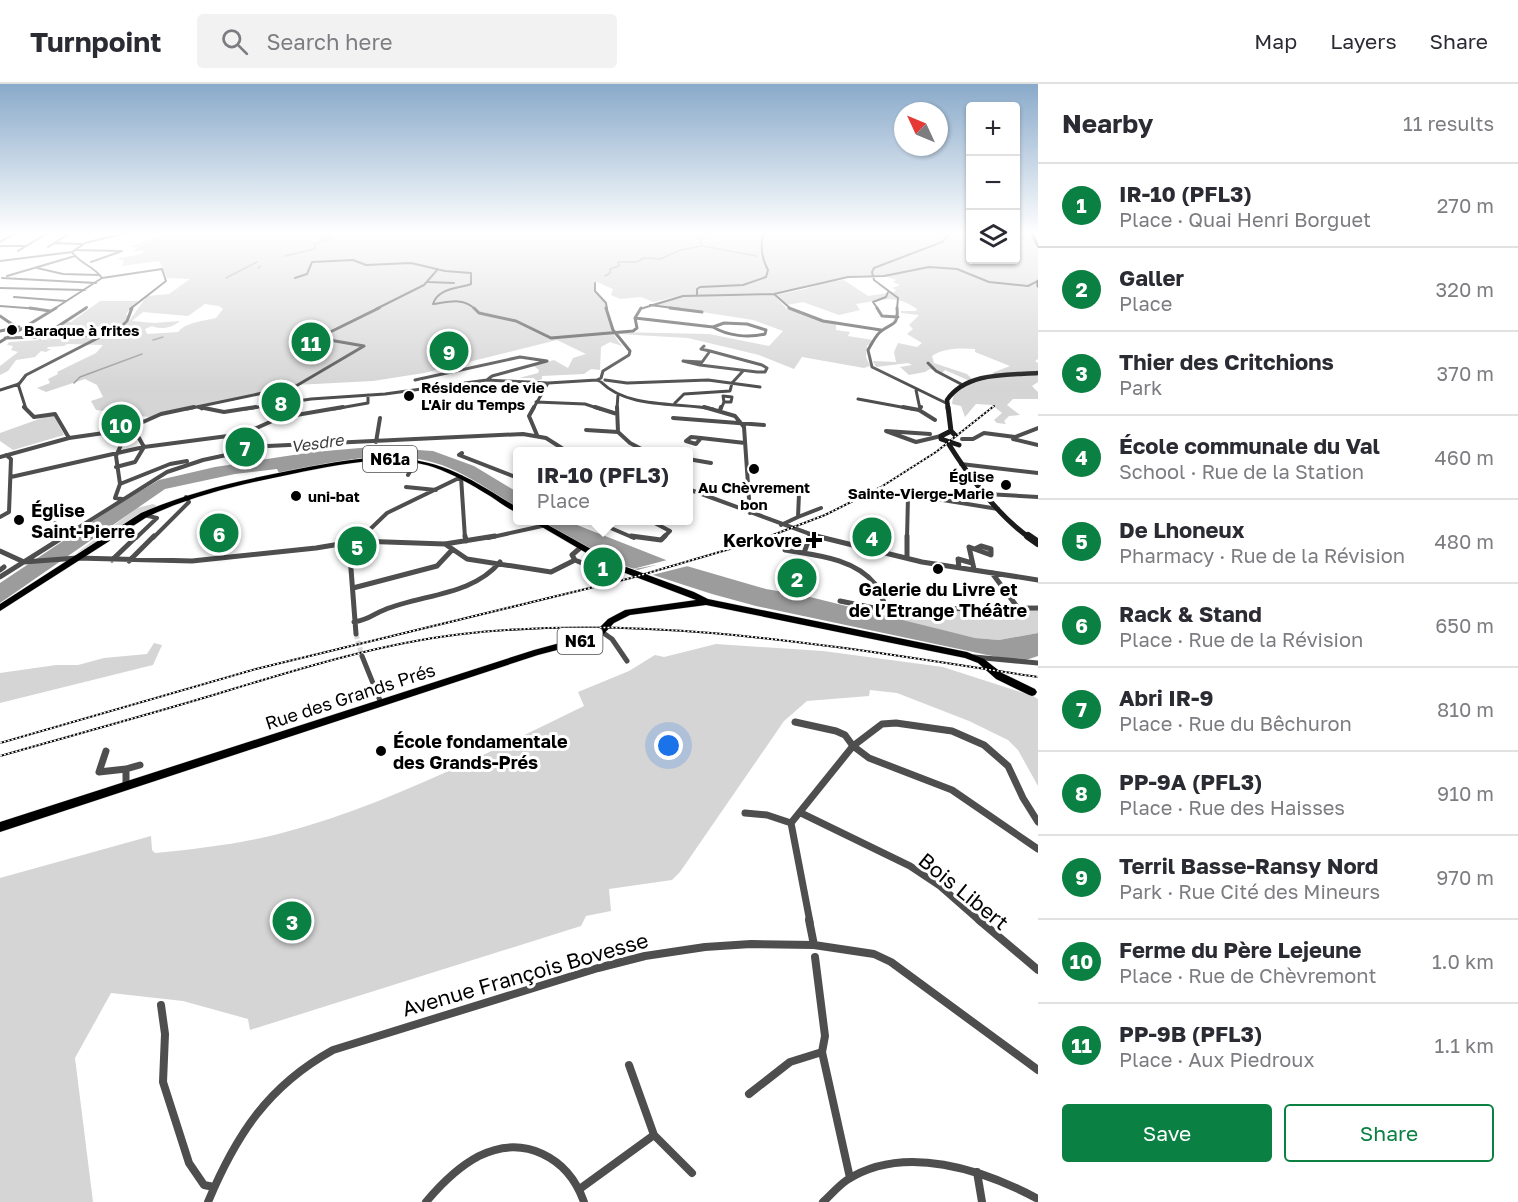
<!DOCTYPE html>
<meta charset="utf-8">
<style>
:root{--surface:#fff;--page:#f2f2f3;--text:#2b2b33;--muted:#7c7c81;--line:#e1e1e2;--accent:#0b8043}
body{margin:0;font-family:"Golos Text",sans-serif;background:var(--page);color:var(--text)}
.controls{position:absolute;right:18px;top:18px;display:grid;overflow:hidden;border-radius:6px;box-shadow:0 2px 4px #0004}
.controls button{width:54px;height:54px;display:grid;place-items:center;padding:0;border:0;border-bottom:2px solid var(--line);background:var(--surface);color:var(--text);font:30px sans-serif}
.compass{position:absolute;left:894px;top:18px;width:54px;height:54px;border-radius:50%;background:var(--surface);box-shadow:0 2px 4px #0004;rotate:314deg}
.you{position:absolute;left:669px;top:662px;width:21px;height:21px;margin:-15px;border:4px solid #fff;border-radius:50%;background:#1a73e8;box-shadow:0 0 0 9px #1a73e833}
.badge{display:grid;place-items:center;width:39px;height:39px;border-radius:50%;background:var(--accent);color:#fff;font-size:20px;font-weight:700}
.pin{position:absolute;translate:-50% -50%;border:3px solid #fff;box-shadow:0 2px 6px #0006}
.popup{position:absolute;left:513px;top:363px;width:180px;height:78px;box-sizing:border-box;display:grid;place-content:center;border-radius:6px;background:var(--surface);filter:drop-shadow(0 2px 4px #0005);font-size:20px;white-space:nowrap;color:var(--muted)}
.popup b{font-size:22px;color:var(--text)}
.popup::after{content:'';position:absolute;left:50%;top:100%;margin-left:-12px;border:12px solid transparent;border-top-color:var(--surface)}
.list{margin:0;padding:0;list-style:none}
h2{display:flex;justify-content:space-between;align-items:center;height:78px;margin:0;padding:0 24px;font-size:26px}
h2 small{font-size:20px;font-weight:400;color:var(--muted)}
.list li{display:grid;grid-template-columns:39px 1fr auto;gap:18px;align-items:center;box-sizing:border-box;height:84px;padding:0 24px;border-top:2px solid var(--line)}
.list b{display:block;font-size:22px;white-space:nowrap}
.list p{margin:0;font-size:20px;white-space:nowrap;color:var(--muted)}
.list em{font-size:20px;font-style:normal;color:var(--muted)}
.actions{display:flex;gap:12px;padding:18px 24px}
.actions a{flex:1;padding:14px 0;border:2px solid var(--accent);border-radius:6px;text-align:center;font-size:21px;color:var(--accent)}
.actions .main{background:var(--accent);color:#fff}
.icon{flex:none;width:33px;height:33px;fill:none;stroke:currentColor;stroke-width:2;stroke-linecap:round;stroke-linejoin:round}
.map{position:relative;flex:none;width:1038px;height:1118px;overflow:hidden}
header{display:flex;align-items:center;gap:36px;box-sizing:border-box;height:84px;padding:0 30px;background:var(--surface);border-bottom:2px solid var(--line)}
header strong{font-size:28px}
nav{display:flex;gap:33px;margin-inline-start:auto;font-size:21px}
.search{width:420px;height:54px;background:var(--page);display:flex;align-items:center;gap:15px;box-sizing:border-box;padding:0 21px;border-radius:6px;color:var(--muted);font-size:22px}
main{display:flex}
aside{flex:1;background:var(--surface)}
.map>svg:first-child{display:block}
.green{fill:#d5d5d5;fill-rule:evenodd}
.water{fill:#9c9c9c}
.pier{fill:#fff}
.lines{fill:none;stroke-linecap:round;stroke-linejoin:round}
.stream{stroke:#9c9c9c;stroke-width:1.5}
.minor-tunnel{stroke:#d9d9d9;stroke-width:5;stroke-dasharray:5 2;stroke-linecap:butt}
.primary-casing{stroke:#dbdbdb;stroke-width:1}
.minor-far5{stroke:#4e4e4e;stroke-width:2}
.minor-far4{stroke:#4e4e4e;stroke-width:3}
.minor-far3{stroke:#4e4e4e;stroke-width:4}
.minor-far2{stroke:#4e4e4e;stroke-width:5}
.minor-far1{stroke:#4e4e4e;stroke-width:7}
.minor{stroke:#4e4e4e;stroke-width:8}
.secondary-far3{stroke:#1b1b1b;stroke-width:3}
.secondary-far2{stroke:#1b1b1b;stroke-width:4.5}
.secondary-far1{stroke:#1b1b1b;stroke-width:5}
.secondary{stroke:#1b1b1b;stroke-width:8}
.primary{fill:#000;fill-rule:evenodd}
.rail-casing{stroke:#000;stroke-width:2}
.rail{stroke:#fff;stroke-width:1.5;stroke-dasharray:2;stroke-linecap:butt}
.poi-dot{fill:#000;stroke:#fff;stroke-width:2}
.labels{text-anchor:middle;dominant-baseline:central;stroke-width:6;stroke-linejoin:round;paint-order:stroke}
.far-poi-label{font-size:15px;font-weight:bold;fill:#000;stroke:#fff;text-anchor:start}
.far-water-label{font-size:16px;font-style:italic;fill:#3d3d3d;stroke:#fff}
.shield{fill:#fff;stroke:#4c4c4c;stroke-width:1.5}
.shield-label{font-size:16px;font-weight:bold;fill:#000}
.poi-label{font-size:18px;font-weight:bold;fill:#000;stroke:#fff;text-anchor:start}
.street-label{font-size:18px;fill:#000;stroke:#fff}
.near-street-label{font-size:21px;fill:#000;stroke:#fff}
</style>
<header>
<strong>Turnpoint</strong>
<div class="search"><svg class="icon" aria-label="search" viewBox="0 0 24 24"><circle cx="10" cy="10" r="6"/><path d="M15 15l6 6"/></svg>Search here</div>
<nav><a>Map</a><a>Layers</a><a>Share</a></nav>
</header>
<main>
<div class="map">
<svg width="1038" height="1118" viewBox="0 0 1038 1118">
<rect width="100%" height="100%" fill="#fff"/>
<!-- green -->
<path class="green" d="M156 148H970V176H1016V148H1031L1038 165V275L1035 277 1038 279V288L1001 293 992 289 1010 282 975 268V265C962 264 943 264 932 272L934 279 967 290 973 296 970 297 945 286 942 289 930 285 925 288 909 291 900 283 912 281 908 279 876 283 873 277 896 278 894 268 898 259 917 263 922 259 907 250 913 245 909 241 919 231 901 229V227H916L917 225C893 209 882 217 856 220L860 226 839 231 803 218 787 221 776 211 805 205 825 198 778 209 728 212 774 211 787 225 836 240V246L850 248 848 252 873 256 870 261H867L866 273 870 282 864 284 802 273 794 285 759 271 688 254 618 250 615 248 709 250 769 262 783 247 753 236 651 220 683 211 653 218 641 213 620 215 611 211 613 205 597 198 594 201 595 207 605 216C607 233 611 250 622 262L610 258 601 263 600 286 591 285 584 290 542 292V295L536 297 534 294H519L538 289 539 286 534 282 554 276 568 284 573 274 586 270 557 256 424 289 373 297 295 301 149 333 96 326 91 317 103 313 97 301 85 295 46 308 37 304 50 299 48 295 58 290 57 288 96 269 103 261 67 260 64 262 48 263 47 265H51L46 268 41 267 35 273 16 276 8 287 0 291V282L18 268 11 266 13 262 7 261 9 258 69 254H110L119 251 147 212 169 210 190 195 167 194 159 177 122 182 124 176 116 175 142 170 144 167H134L138 163H129L161 152 160 149H151ZM861 191 884 192 896 196 893 198 900 201 892 204 896 206 894 208 868 212 844 196 828 198ZM205 220 219 222 223 225 216 234C204 237 186 238 178 248L147 250 145 245 152 242C161 246 172 244 180 237L154 239 132 237 143 228 188 232Z
M100 217H138L126 230 128 233 115 249 108 251 43 253 65 238H71Z
M1038 291V298L1032 302 1038 308V315H1013L1007 321 1020 331 1009 332 1004 337 1006 340 997 339 994 336 1002 329 992 321 976 320 965 333 961 322 952 320C953 315 953 310 957 307 972 294 1019 291 1038 291Z
M53 330 64 351 13 366 0 357V349Z
M153 420 157 422 74 471 137 424Z
M1038 524V549L999 556 975 554 892 535 879 525Z
M154 559 162 561 153 581 0 619V589L56 581H78L104 574 147 570Z
M716 560 823 567 943 583 1033 612 1038 615V702L1018 666 1008 656 969 637 897 609 870 606 869 612 807 617 784 637 680 788 672 796 609 805 611 827 586 832 581 842 250 946 248 935 183 917 111 909 75 974 93 1118H0V794L151 752 152 766 155 769C198 765 240 760 282 749 388 721 486 669 584 622L578 608 629 587 655 571 664 573Z"/>
<!-- water -->
<path class="water" d="M372 363 433 367 474 382 517 408V424C495 410 473 394 449 384 395 361 334 379 279 389L277 385 235 390 165 405 0 519V499L120 419 159 396 215 383 313 368Z
M539 437H567L666 476 766 505 806 512 975 554 999 556 1038 549V572L1020 578 756 522 712 510 616 479Z"/>
<!-- pier -->
<path class="pier" d="M671 475 692 481 648 492 634 487 656 481 629 486Z"/>
<g class="lines">
<!-- stream -->
<path class="stream" d="M702 162 757 172
M285 172 315 165V160L331 154 329 152 333 150 331 148
M258 184 261 182
M605 192 610 189V185L619 182 618 178H637L644 174 660 175 681 166 701 162V154L712 148
M226 194 257 178
M153 256 163 253
M74 299 80 293 142 270"/>
<!-- minor-tunnel -->
<path class="minor-tunnel" d="M356 550 362 572"/>
<!-- primary casing -->
<g class="primary-casing">
<path id="primary" d="M380 373C441 374 468 393 518 424V429C508 425 499 418 490 412 472 401 453 390 433 383 387 369 338 381 292 390 242 400 193 411 147 433L0 527V520L141 429C189 408 238 397 288 387 319 381 349 375 380 373Z
M530 436H539L618 480 694 508 708 515 967 568 984 575 1002 589 1035 605 1037 608 1035 611 1032 612 1029 611 996 595 978 579 965 574 706 521 630 531 614 539 599 555 538 571 0 748V738L534 566 593 550 608 535 625 526 696 516 612 484Z"/>
</g>
<!-- minor-far5 -->
<path class="minor-far5" d="M0 158 18 148
M54 159 81 160
M0 162H25
M48 163 72 148
M76 166 122 167 91 178
M18 167 49 148
M0 177 72 168 85 159 130 148
M37 184 63 190 99 191
M7 192 75 172
M2 194 96 199
M102 194 162 185 166 197 130 225
M295 194 307 190 312 178 353 176 366 181 411 179 445 187 471 189V200C457 205 438 204 433 220 448 218 463 213 475 225
M428 198 454 199
M595 199V207L606 219 607 225
M0 204 85 206
M697 210V205L700 203 743 201 766 193 768 186C762 176 759 158 765 148
M774 210 791 225
M14 213 66 217
M650 221 681 225
M0 222 39 225
M54 225 102 194C94 182 80 180 72 168
M84 225 87 223
M376 225 424 201 438 185
M640 225 683 212 774 210 848 193 884 192 929 183 957 185 989 198 1028 202 1038 197
M878 225 873 218 886 213 888 208
M897 225 898 214 874 196 872 188 874 184 942 158 948 152 945 148"/>
<!-- minor-far4 -->
<path class="minor-far4" d="M30 224 50 227
M474 224 479 229 516 237 551 254 633 247 637 244 635 234 641 224
M670 224 702 228
M789 224 823 237 881 246
M877 224 882 232 898 233
M897 224C899 244 890 238 879 249 875 253 871 261 868 266L872 283 948 320
M0 232 16 243
M635 234 713 243
M724 239 747 240 766 246 765 250C748 254 728 252 713 243Z
M0 247 19 243
M5 254 113 251 127 237 132 224
M40 254 86 224
M318 254 379 224
M0 258 56 224
M704 262 701 265 710 267
M710 267 762 281 767 284 765 288H757L700 281Z
M928 279 936 287 961 300
M700 281 683 277 701 278
M415 296 520 273 547 277
M487 296 492 292 547 277
M605 296 627 299 708 296 760 303
M599 297 597 296 601 294 603 287 629 271 630 267 613 246 606 224
M601 298C628 325 677 318 713 325
M18 300 26 325
M0 306 19 300 26 291 98 254
M916 306 920 325
M723 312 732 313 731 318H724Z
M858 315 912 325
M536 318 585 320 600 325
M675 319 684 310 730 307 732 299 743 287
M199 323 202 325
M187 325 296 302 364 262 318 254
M246 325 311 315 385 310 487 296 548 299 597 296
M334 325 368 319V311
M533 325 548 299
M617 325 618 310
M721 325 724 318"/>
<!-- minor-far3 -->
<path class="minor-far3" d="M24 323 34 333 55 330 69 354
M199 323 224 328 256 323
M534 323 529 332 537 351
M595 323 617 330
M617 323 618 348 630 359 647 368
M704 323 735 332 744 343 750 429
M903 323 919 326 935 336
M720 326 721 323
M919 326 921 323
M673 334 764 341
M586 346 618 348
M126 350 139 354 144 363
M930 350 886 347 916 358 941 352
M691 353 701 354 696 360 686 357Z
M701 354 745 359
M962 355H973L984 349 1015 353 1038 344
M1013 355 1038 361
M376 358 380 334
M462 369 459 371 518 394
M0 373 69 354 125 346 161 330 194 323
M688 375 711 379
M961 380 1038 389
M116 383 135 378 144 363
M408 391 416 377
M11 393 144 363 243 350 279 334 343 323
M120 400 170 380 187 377
M120 400 116 372 126 350
M120 400 115 414 122 415
M406 403 436 406
M688 405 821 454
M986 410 1038 413
M0 433 9 428 11 375 6 371
M798 433 821 424
M592 436 634 454
M649 436 670 447 663 454
M55 439 56 445 65 451
M781 441 798 433 799 410
M62 454 167 388 203 376 268 362 523 350 546 354 568 368
M136 454 157 434 144 431
M153 454 189 418 186 413
M361 454 387 429 461 393 465 454
M488 454 542 442
M809 454 810 451
M907 454 908 413 912 411 998 425"/>
<!-- minor-far2 -->
<path class="minor-far2" d="M465 452 466 457
M631 452 661 456 665 452
M816 452 922 478 1038 496
M358 457 363 452
M349 459 356 550
M445 460 467 475 551 488 575 476 572 471 580 464
M785 466C815 471 854 474 875 500 881 507 881 517 888 524
M0 467 24 478 77 474 192 477 316 464 358 457 445 460 495 452
M804 469 810 452
M907 474V452
M112 476 137 452
M575 476 589 482 601 475
M129 477 154 452
M959 483 958 475 972 479
M974 485 969 463 991 471V465L981 462 975 465
M0 486 4 483
M992 489 1018 524
M0 493 65 452
M353 504 437 482 452 466
M840 517 879 525 1038 524
M354 538C371 535 371 531 384 526 422 510 472 512 500 478
M602 548 612 555 627 577
M362 572 381 619
M974 573 1038 579"/>
<!-- minor-far1 -->
<path class="minor-far1" d="M795 638 836 647 845 651 853 662 869 674 952 706 1038 765
M106 667 99 688 126 685V702
M126 685 140 681
M745 729 767 731 791 739
M801 729 910 782 940 802 981 838
M810 838 791 739 853 662 882 640 896 639 952 647 984 661 1008 682 1023 714 1038 738"/>
<!-- minor -->
<path class="minor" d="M809 836 814 861
M979 836 1038 886
M815 873 825 952 822 968
M161 921 165 950 163 998 189 1079 204 1101 214 1103
M629 981 654 1051 692 1089
M749 1010 790 978 822 968 850 1094
M977 1088 982 1118
M581 1104 654 1051
M208 1118C236 1051 268 1002 333 966L598 884 645 872 705 863 751 860 814 861 874 870 891 878 1038 986
M426 1118C441 1100 458 1083 479 1072 524 1050 568 1073 584 1118
M823 1118C831 1111 838 1102 847 1096 904 1059 984 1086 1038 1115"/>
<!-- secondary-far3 -->
<path class="secondary-far3" d="M1031 148 1038 162
M1038 197V202"/>
<!-- secondary-far2 -->
<path class="secondary-far2" d="M948 325 947 316C966 288 1008 291 1038 289"/>
<!-- secondary-far1 -->
<path class="secondary-far1" d="M948 323 951 347 955 351
M951 347 941 352V355L959 361
M948 359C968 391 999 433 1030 454"/>
<!-- secondary -->
<path class="secondary" d="M1028 452 1038 459"/>
<!-- primary -->
<use href="#primary" class="primary"/>
<!-- rail casing -->
<g class="rail-casing">
<path id="rail" d="M0 659 256 585 631 494 757 457 825 431 881 403 936 368 994 322
M0 672C70 652 140 633 210 612 292 587 376 560 462 550 655 528 848 565 1038 593"/>
</g>
<!-- rail -->
<use href="#rail" class="rail"/>
</g>
<!-- sky -->
<linearGradient id="sky" x2="0" y2="1"><stop stop-color="#89aaca"/><stop offset="0.49" stop-color="#fff"/><stop offset="1" stop-color="#fff" stop-opacity="0"/></linearGradient>
<rect width="1038" height="304" fill="url(#sky)"/>
<!-- markers -->
<g class="poi-dot">
<circle cx="12" cy="246" r="6"/>
<circle cx="409" cy="312" r="6"/>
<circle cx="754" cy="385" r="6"/>
<circle cx="1006" cy="401" r="6"/>
<circle cx="296" cy="412" r="6"/>
<circle cx="19" cy="436" r="6"/>
<path d="M811 447h6v6h6v6h-6v6h-6v-6h-6v-6h6z"/>
<circle cx="938" cy="485" r="6"/>
<circle cx="381" cy="667" r="6"/>
</g>
<g class="labels">
<!-- far-poi labels -->
<g class="far-poi-label">
<text x="24" y="246">Baraque à frites</text>
<text x="421" y="303">Résidence de vie<tspan x="421" dy="17">L'Air du Temps</tspan></text>
<text x="994" y="392" text-anchor="end">Église<tspan x="994" dy="17">Sainte-Vierge-Marie</tspan></text>
<text x="754" y="403" text-anchor="middle">Au Chèvrement<tspan x="754" dy="17">bon</tspan></text>
<text x="308" y="412">uni-bat</text>
</g>
<!-- far-water labels -->
<g class="far-water-label">
<text transform="translate(317 359) rotate(-8)">Vesdre</text>
</g>
<!-- shield labels -->
<g class="shield">
<rect x="363" y="362" width="54" height="26" rx="4.5"/>
<rect x="557.5" y="544" width="45" height="26" rx="4.5"/>
</g>
<g class="shield-label">
<text x="390" y="375">N61a</text>
<text x="580" y="557">N61</text>
</g>
<!-- poi labels -->
<g class="poi-label">
<text x="31" y="426">Église<tspan x="31" dy="21">Saint-Pierre</tspan></text>
<text x="802" y="456" text-anchor="end">Kerkovre</text>
<text x="938" y="505" text-anchor="middle">Galerie du Livre et<tspan x="938" dy="21">de l’Etrange Théâtre</tspan></text>
<text x="393" y="657">École fondamentale<tspan x="393" dy="21">des Grands-Prés</tspan></text>
</g>
<!-- street labels -->
<g class="street-label">
<text transform="translate(350 612) rotate(-18)">Rue des Grands Prés</text>
</g>
<!-- near-street labels -->
<g class="near-street-label">
<text transform="translate(964 807) rotate(39)">Bois Libert</text>
<text transform="translate(525 890) rotate(-16)">Avenue François Bovesse</text>
</g>
</g>
</svg>
<div class="controls">
<button>+</button>
<button>−</button>
<button><svg class="icon" aria-label="layers" viewBox="0 0 24 24"><path d="M12 4l9 5-9 5-9-5zM3 14l9 5 9-5"/></svg></button>
</div>
<svg class="compass" viewBox="-18 -18 36 36"><path d="M0-13l5 13h-10z" fill="#e53935"/><path d="M0 13l5-13h-10z" fill="#7c7c81"/></svg>
<div class="you"></div>
<div class="pin badge" style="left:603px;top:483px">1</div>
<div class="popup"><b>IR-10 (PFL3)</b>Place</div>
<div class="pin badge" style="left:797px;top:494px">2</div>
<div class="pin badge" style="left:292px;top:837px">3</div>
<div class="pin badge" style="left:872px;top:453px">4</div>
<div class="pin badge" style="left:357px;top:462px">5</div>
<div class="pin badge" style="left:219px;top:449px">6</div>
<div class="pin badge" style="left:245px;top:363px">7</div>
<div class="pin badge" style="left:281px;top:318px">8</div>
<div class="pin badge" style="left:449px;top:267px">9</div>
<div class="pin badge" style="left:121px;top:340px">10</div>
<div class="pin badge" style="left:311px;top:258px">11</div>
</div>
<aside>
<h2>Nearby<small>11 results</small></h2>
<ul class="list">
<li><span class="badge">1</span><div><b>IR-10 (PFL3)</b><p>Place · Quai Henri Borguet</p></div><em>270 m</em></li>
<li><span class="badge">2</span><div><b>Galler</b><p>Place</p></div><em>320 m</em></li>
<li><span class="badge">3</span><div><b>Thier des Critchions</b><p>Park</p></div><em>370 m</em></li>
<li><span class="badge">4</span><div><b>École communale du Val</b><p>School · Rue de la Station</p></div><em>460 m</em></li>
<li><span class="badge">5</span><div><b>De Lhoneux</b><p>Pharmacy · Rue de la Révision</p></div><em>480 m</em></li>
<li><span class="badge">6</span><div><b>Rack &amp; Stand</b><p>Place · Rue de la Révision</p></div><em>650 m</em></li>
<li><span class="badge">7</span><div><b>Abri IR-9</b><p>Place · Rue du Bêchuron</p></div><em>810 m</em></li>
<li><span class="badge">8</span><div><b>PP-9A (PFL3)</b><p>Place · Rue des Haisses</p></div><em>910 m</em></li>
<li><span class="badge">9</span><div><b>Terril Basse-Ransy Nord</b><p>Park · Rue Cité des Mineurs</p></div><em>970 m</em></li>
<li><span class="badge">10</span><div><b>Ferme du Père Lejeune</b><p>Place · Rue de Chèvremont</p></div><em>1.0 km</em></li>
<li><span class="badge">11</span><div><b>PP-9B (PFL3)</b><p>Place · Aux Piedroux</p></div><em>1.1 km</em></li>
</ul>
<div class="actions"><a class="main">Save</a><a>Share</a></div>
</aside>
</main>
